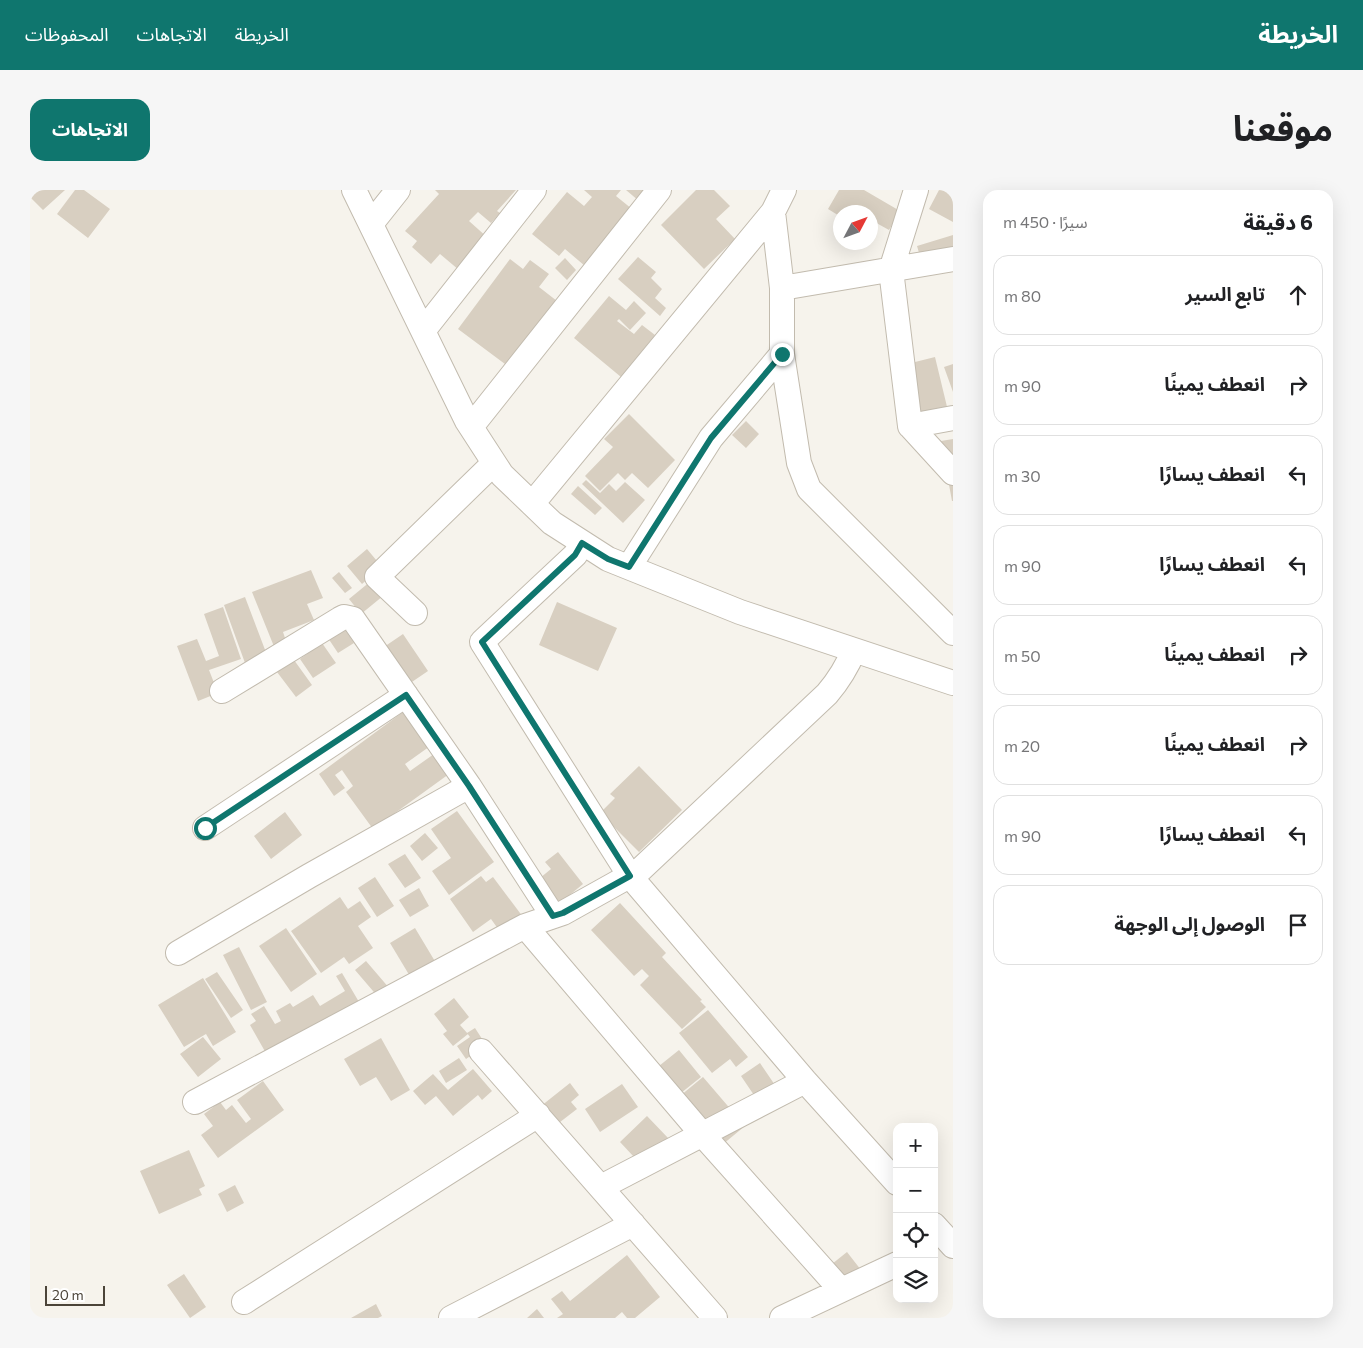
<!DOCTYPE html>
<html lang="ar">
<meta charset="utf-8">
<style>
:root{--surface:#fff;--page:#f6f6f6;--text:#202124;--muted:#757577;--line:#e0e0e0;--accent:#0f766e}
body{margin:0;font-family:Commissioner,"Noto Sans Arabic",sans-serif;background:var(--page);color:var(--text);direction:rtl}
.controls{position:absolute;right:15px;bottom:15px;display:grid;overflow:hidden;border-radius:10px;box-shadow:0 5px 20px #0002}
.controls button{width:45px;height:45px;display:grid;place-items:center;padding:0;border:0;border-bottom:1px solid var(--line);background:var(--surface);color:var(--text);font:25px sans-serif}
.compass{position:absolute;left:803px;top:15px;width:45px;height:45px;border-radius:50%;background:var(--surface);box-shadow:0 5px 20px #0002;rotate:49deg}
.scale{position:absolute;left:15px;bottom:12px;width:60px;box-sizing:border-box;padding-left:5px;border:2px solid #4b4439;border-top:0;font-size:14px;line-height:18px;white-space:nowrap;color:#4b4439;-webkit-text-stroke:4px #fff;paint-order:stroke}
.stop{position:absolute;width:15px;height:15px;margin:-11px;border:4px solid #0f766e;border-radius:50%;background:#fff}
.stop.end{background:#0f766e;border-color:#fff;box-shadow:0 1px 5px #0008}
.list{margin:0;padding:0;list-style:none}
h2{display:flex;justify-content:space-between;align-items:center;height:65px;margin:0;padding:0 20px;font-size:21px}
h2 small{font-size:16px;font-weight:400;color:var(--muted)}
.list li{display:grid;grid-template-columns:32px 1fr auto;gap:15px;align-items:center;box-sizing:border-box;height:80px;margin:0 10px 10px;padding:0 10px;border:1px solid var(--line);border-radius:15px}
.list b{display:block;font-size:19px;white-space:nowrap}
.list em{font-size:16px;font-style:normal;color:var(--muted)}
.icon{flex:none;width:28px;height:28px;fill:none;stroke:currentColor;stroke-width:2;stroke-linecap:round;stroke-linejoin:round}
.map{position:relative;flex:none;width:923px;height:1128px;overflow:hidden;direction:ltr;border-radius:15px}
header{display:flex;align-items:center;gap:30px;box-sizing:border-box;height:70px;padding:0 25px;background:var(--accent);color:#fff}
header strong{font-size:24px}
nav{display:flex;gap:28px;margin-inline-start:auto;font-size:18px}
.intro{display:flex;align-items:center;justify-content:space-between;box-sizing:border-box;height:120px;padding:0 30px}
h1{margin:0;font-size:35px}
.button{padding:12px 22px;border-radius:15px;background:var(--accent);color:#fff;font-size:18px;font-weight:700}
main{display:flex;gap:30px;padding:0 30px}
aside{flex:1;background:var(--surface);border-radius:15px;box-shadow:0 5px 20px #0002}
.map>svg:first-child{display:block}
.building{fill:#d8cfc1}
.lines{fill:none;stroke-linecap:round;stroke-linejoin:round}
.minor-casing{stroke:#c2bbae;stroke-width:26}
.minor{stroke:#fff;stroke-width:24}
.route{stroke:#0f766e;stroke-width:6}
</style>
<header>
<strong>الخريطة</strong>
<nav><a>الخريطة</a><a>الاتجاهات</a><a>المحفوظات</a></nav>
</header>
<div class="intro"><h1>موقعنا</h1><a class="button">الاتجاهات</a></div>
<main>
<aside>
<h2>6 دقيقة<small>سيرًا · 450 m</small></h2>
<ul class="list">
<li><svg class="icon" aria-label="ahead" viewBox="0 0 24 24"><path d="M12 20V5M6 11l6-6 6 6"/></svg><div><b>تابع السير</b></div><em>80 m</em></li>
<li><svg class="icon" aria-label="right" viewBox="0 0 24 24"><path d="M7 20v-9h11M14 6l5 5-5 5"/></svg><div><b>انعطف يمينًا</b></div><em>90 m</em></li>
<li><svg class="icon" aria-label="left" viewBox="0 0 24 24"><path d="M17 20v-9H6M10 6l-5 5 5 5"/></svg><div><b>انعطف يسارًا</b></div><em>30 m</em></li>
<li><svg class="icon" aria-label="left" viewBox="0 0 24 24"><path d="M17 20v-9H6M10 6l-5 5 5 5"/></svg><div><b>انعطف يسارًا</b></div><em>90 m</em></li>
<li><svg class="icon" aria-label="right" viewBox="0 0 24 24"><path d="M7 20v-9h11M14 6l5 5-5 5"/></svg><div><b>انعطف يمينًا</b></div><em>50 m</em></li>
<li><svg class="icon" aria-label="right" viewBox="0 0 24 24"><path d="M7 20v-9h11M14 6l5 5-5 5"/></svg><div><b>انعطف يمينًا</b></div><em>20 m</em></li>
<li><svg class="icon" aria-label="left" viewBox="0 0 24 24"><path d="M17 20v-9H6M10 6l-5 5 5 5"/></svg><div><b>انعطف يسارًا</b></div><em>90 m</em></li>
<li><svg class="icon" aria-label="arrive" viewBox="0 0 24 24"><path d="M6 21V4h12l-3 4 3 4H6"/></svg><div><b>الوصول إلى الوجهة</b></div></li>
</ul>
</aside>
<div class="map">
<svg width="923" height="1128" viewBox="0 0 923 1128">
<rect width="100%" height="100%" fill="#f6f3ec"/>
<!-- building -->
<path class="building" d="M0 0H35L13 20 0 7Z
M45 0H54L80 19 58 48 27 24Z
M405 0H486L467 21 470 23 461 33 448 22 439 31 458 48 429 80 410 64 401 74 382 57 387 51 375 41 409 4Z
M554 0H591L586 6 602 19 555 76 535 59 529 66 502 44 537 2 554 16 562 7Z
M596 0H619L609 11Z
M666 0H684L700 16 686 29 705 49 674 79 631 35Z
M809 0H834L870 21 859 40 841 30V22H811V27L798 19Z
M909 0H923V32L899 19Z
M923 45V74L895 83 887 56Z
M608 67 626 82 621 88 632 99 625 108 636 118 630 126 588 89Z
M535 68 546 80 537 90 525 78Z
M480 69 493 79 500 70 519 84 509 97 527 111 479 177 428 139Z
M579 106 596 120 604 111 616 123 600 140 589 129 587 131 604 144 612 135 625 145 591 187 544 148Z
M905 167 919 225 891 232 877 174Z
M923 174V202L914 177Z
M599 224 645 270 618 298 602 283 595 290 588 283 570 301 555 286 583 257 574 249Z
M716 231 729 244 716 258 702 245Z
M923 249V311H922L911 251Z
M556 290 570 303 579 294 586 301 595 292 615 310 593 333 552 294Z
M548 296 572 318 565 325 541 304Z
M337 359 352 377 332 394 317 376Z
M281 380 293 408 277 414 284 430 253 442 257 454 245 459 222 402Z
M309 382 322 398 315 403 302 388Z
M341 391 353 406 331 424 319 409Z
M215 407 237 465 215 473 194 415Z
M527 412 587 438 568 481 509 455Z
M193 417 211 469 179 480 188 503 168 511 147 456 167 449 176 471 189 466 174 424Z
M313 437 324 453 308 463 298 448Z
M373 444 398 481 376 496 351 459Z
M292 453 306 473 283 488 270 469Z
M264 470 282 495 266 507 247 482Z
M377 519 403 554 375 574 380 581 404 564 419 584 343 639 316 602 323 596 312 580 305 585 315 598 304 606 289 584Z
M609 576 652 620 609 662 570 623 585 608 580 604Z
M427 621 464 672 419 705 402 681 421 668 401 639Z
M255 622 272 645 241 669 224 646Z
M395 643 408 658 392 671 380 656Z
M528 662 553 694 530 713 510 688 521 679 515 672Z
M375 664 391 688 375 698 358 674Z
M451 686 456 692 463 687 493 727 471 743 461 729 443 742 420 709Z
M345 687 364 716 347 727 328 698Z
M389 698 399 716 380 727 369 710Z
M310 707 318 719 330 711 341 727 328 736 343 758 319 774 314 767 291 783 261 741Z
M590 713 636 763 632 767 672 810 670 811 676 817 652 839 610 795 619 786 612 779 604 786 561 740Z
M256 738 287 784 261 802 229 756Z
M385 738 406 773 381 788 360 753Z
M209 757 237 812 221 820 193 765Z
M336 771 360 799 349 808 325 780Z
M187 782 213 820 201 828 175 789Z
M312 783 329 812 237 865 220 835 226 831 221 824 234 816 245 834 251 831 246 821 260 813 263 817 283 805 290 816 315 801 306 786Z
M173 788 206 842 183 856 176 844 154 857 128 815Z
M424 808 439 827 430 835 438 844 423 856 413 844 417 841 404 824Z
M678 820 718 867 706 877 700 869 682 883 649 843Z
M445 838 456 855 436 869 427 856 440 847 437 843Z
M173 847 191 869 168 887 150 864Z
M351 848 380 900 361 911 346 887 330 896 314 869Z
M649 860 671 887 641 911 619 884Z
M429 868 437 880 416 893 409 881Z
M730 873 749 901 730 914 711 886Z
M443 879 462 901 452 910 448 905 423 926 406 906 395 915 383 901 403 884 418 900Z
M673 887 715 936 681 964 639 915Z
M233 891 254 920 188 968 171 945 183 936 174 924 190 912 196 920 202 915 216 933 221 929 207 910Z
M540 893 549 905 541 912 547 919 521 939 506 920Z
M592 894 608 917 570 942 555 919Z
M617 926 639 949 618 982 590 952Z
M159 960 175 996 169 999 172 1005 129 1024 110 981Z
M205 995 214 1013 197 1022 188 1004Z
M817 1062 831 1080 807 1100 792 1082Z
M597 1065 630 1107 605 1128H597L592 1122 585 1128H527L533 1124 521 1109 532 1101 540 1111Z
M154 1084 176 1117 160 1128 137 1095Z
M346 1114 352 1126 348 1128H321Z
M507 1119 514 1128H497Z"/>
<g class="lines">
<!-- minor casing -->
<g class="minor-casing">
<path id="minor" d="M324 0 437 231 472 285 522 333 578 369 710 422 923 493
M886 0 861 80 880 236 923 283
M341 34 368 0
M752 98 923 69
M393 141 504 0
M752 164 769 273 779 299 923 443
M880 236 923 228
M441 237 629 0
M502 314 743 22
M553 353 545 365 452 452 600 686 775 891 867 993
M599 377 681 248 752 164V98L743 22 754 0
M385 423 347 387 464 273
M192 501 310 429 314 427 323 429 439 596 523 726
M175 638 376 505
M495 736 672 944 811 1100
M148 763 279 686 439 596
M451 861 685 1128
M165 912 495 736 533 723 610 680 797 504C809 490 817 477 824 460
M571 997 775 891
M904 1035 923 1056
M214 1112 508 925
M421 1128 603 1034
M752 1128 867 1074"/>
</g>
<!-- minor -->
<use href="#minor" class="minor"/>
</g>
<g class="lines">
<!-- route -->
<path class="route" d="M175 638 376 505 439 596 523 726 533 723 600 686 452 452 545 365 552 353 578 369 599 377 681 248 752 164"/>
</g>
</svg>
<div class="controls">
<button>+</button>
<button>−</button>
<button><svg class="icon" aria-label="locate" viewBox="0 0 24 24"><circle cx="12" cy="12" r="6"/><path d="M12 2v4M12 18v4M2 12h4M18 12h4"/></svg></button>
<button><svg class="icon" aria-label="layers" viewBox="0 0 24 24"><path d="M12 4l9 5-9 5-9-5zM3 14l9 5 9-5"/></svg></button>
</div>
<svg class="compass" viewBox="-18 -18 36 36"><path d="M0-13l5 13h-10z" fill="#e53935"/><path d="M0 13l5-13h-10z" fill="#757577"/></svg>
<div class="scale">20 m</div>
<div class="stop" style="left:175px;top:638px"></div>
<div class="stop end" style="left:752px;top:164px"></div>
</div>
</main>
